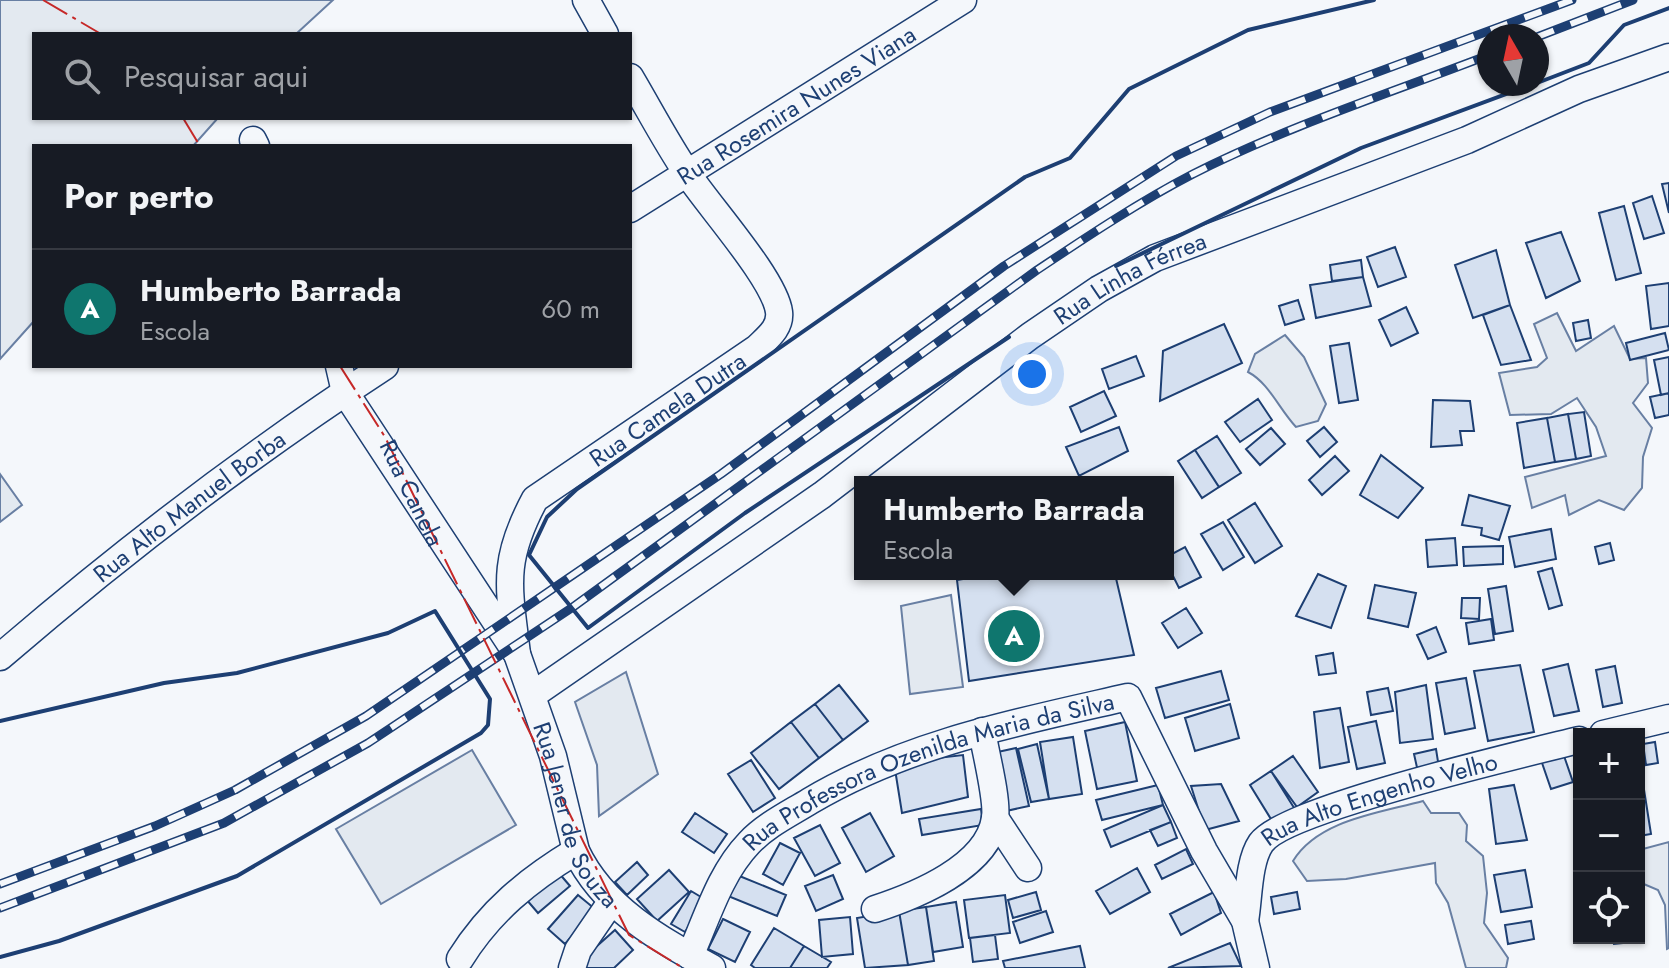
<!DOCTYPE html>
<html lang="pt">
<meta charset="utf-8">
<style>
:root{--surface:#171b24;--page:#20242c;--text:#f1f3f6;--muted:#9ea1a6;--line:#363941;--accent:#0f766e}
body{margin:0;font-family:Jost,sans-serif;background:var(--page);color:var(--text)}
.controls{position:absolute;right:24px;bottom:24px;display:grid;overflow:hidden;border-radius:0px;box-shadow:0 2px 6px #0004}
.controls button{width:72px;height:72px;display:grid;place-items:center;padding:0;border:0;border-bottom:2px solid var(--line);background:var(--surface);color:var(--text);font:40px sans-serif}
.compass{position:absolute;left:1477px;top:24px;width:72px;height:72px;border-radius:50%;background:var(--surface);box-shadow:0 2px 6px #0004;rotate:351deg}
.you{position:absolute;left:1032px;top:374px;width:28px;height:28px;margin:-20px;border:6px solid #fff;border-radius:50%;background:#1a73e8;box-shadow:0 0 0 12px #1a73e833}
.badge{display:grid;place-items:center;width:52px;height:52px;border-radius:50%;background:var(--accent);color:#fff;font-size:26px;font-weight:700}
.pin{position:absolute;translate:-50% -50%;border:4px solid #fff;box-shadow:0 2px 8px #0006}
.popup{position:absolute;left:854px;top:476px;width:320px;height:104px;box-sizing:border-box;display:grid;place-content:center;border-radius:0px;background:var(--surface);filter:drop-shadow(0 2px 6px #0005);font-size:26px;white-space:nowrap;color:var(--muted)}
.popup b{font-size:30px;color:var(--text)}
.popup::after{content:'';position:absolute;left:50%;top:100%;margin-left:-16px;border:16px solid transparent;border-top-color:var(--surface)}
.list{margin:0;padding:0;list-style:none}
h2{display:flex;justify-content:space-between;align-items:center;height:104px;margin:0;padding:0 32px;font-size:34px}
h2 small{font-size:26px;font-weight:400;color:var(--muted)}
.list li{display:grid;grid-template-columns:52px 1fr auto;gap:24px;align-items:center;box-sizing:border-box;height:120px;padding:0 32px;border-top:2px solid var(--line)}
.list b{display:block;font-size:30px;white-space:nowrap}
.list p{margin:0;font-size:26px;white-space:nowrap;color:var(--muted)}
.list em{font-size:26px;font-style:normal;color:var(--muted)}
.icon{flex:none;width:44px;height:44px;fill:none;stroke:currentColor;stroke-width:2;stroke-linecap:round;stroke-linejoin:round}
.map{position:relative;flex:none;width:1669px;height:968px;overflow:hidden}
.search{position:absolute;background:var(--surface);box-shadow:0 2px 6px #0004;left:32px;top:32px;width:600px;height:88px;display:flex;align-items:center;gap:20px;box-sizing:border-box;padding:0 28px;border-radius:0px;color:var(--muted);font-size:30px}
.panel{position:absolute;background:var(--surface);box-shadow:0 2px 6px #0004;left:32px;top:144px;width:600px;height:224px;border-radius:0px}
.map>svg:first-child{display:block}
.green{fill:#e3e9f0;stroke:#687fa3;stroke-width:2}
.building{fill:#d5e0f0;stroke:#1d3f73;stroke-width:2}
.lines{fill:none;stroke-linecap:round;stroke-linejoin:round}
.minor-casing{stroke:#1d3f73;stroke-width:29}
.minor{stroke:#f4f7fb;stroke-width:26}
.rail-casing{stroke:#1d3f73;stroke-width:9}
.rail{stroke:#f4f7fb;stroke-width:6;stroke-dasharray:18;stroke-linecap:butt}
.wall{stroke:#1d3f73;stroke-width:4}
.power{stroke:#c62828;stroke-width:2;stroke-dasharray:28 6 4 6;stroke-linecap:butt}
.labels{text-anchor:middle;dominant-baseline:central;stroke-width:6;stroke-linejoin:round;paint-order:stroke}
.street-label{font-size:24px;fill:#1d3f73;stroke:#f4f7fb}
</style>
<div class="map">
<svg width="1669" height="968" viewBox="0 0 1669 968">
<rect width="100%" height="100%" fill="#f4f7fb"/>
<!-- green -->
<path class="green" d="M0 0H333L296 34H34V118H218L193 146H34V321L0 359Z
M1557 313 1576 351 1614 326 1630 359 1646 358 1648 383 1633 403 1652 428 1643 457 1642 488 1624 510 1599 500 1569 515 1565 495 1532 508 1525 477 1606 456 1596 427 1577 398 1551 414 1510 415 1499 373 1537 367 1547 358 1534 324Z
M1285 335 1304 357 1326 404 1318 421 1296 427C1279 409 1269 383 1248 372L1255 354Z
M0 474 22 505 0 522Z
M951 595 963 687 910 694 901 606Z
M626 672 658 774 599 816 597 765 575 702Z
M472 750 516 825 381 904 336 829Z
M1423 801 1431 813H1459L1467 825 1466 841 1483 856 1487 893 1484 923 1508 958 1506 968H1466L1448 903 1436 883 1435 863 1346 879 1307 881 1293 861C1318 820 1379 813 1423 801Z
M1669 842V948L1667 949 1665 905 1658 890 1639 882V850Z"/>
<!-- building -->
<path class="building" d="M1669 183V213L1662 184Z
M1652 196 1664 233 1644 239 1633 203Z
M1624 206 1641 273 1616 280 1599 213Z
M1561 232 1580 281 1546 298 1526 243Z
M1395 247 1406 277 1378 287 1367 257Z
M1496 250 1510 305 1473 318 1455 265Z
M1361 260 1363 277 1332 281 1330 265Z
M1363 277 1371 306 1316 318 1310 285Z
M1669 283V326L1651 329 1646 286Z
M1298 300 1304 319 1285 325 1279 306Z
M1510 305 1531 360 1501 365 1483 315Z
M1406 307 1418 333 1391 346 1379 320Z
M1588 320 1591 338 1576 341 1573 323Z
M1224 324 1242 363 1160 401 1163 351Z
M1665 333 1669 350 1630 360 1626 343Z
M1349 343 1358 400 1339 403 1330 346Z
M1136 356 1144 376 1109 389 1102 369Z
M1669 357V393L1661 395 1654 360Z
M1104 391 1116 416 1081 432 1070 407Z
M1669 393V415L1655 418 1650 397Z
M1258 399 1272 420 1240 442 1225 422Z
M1433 400 1470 401 1474 431H1460L1462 445 1431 447Z
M1584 412 1591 456 1576 459 1568 414Z
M1568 414 1576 459 1555 462 1547 418Z
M1547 418 1555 462 1524 468 1517 423Z
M1119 427 1128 451 1079 476 1066 447Z
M1324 427 1337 442 1320 457 1307 441Z
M1271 428 1285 444 1260 465 1246 449Z
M1217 436 1241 473 1219 487 1195 450Z
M1195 450 1219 487 1202 498 1178 461Z
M1381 455 1423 488 1398 518 1360 495Z
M1335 456 1349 471 1322 495 1309 480Z
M1469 495 1510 506 1499 540 1481 535 1482 528 1462 525Z
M1255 503 1282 546 1255 563 1228 520Z
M1223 522 1244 557 1223 570 1201 534Z
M1551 529 1556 559 1515 567 1509 537Z
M1455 538 1457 565 1428 567 1426 540Z
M1610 543 1614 560 1599 564 1595 547Z
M1503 546V564L1464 566 1463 547Z
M1185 547 1201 577 1179 588 1168 566V556Z
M1552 568 1562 605 1549 609 1538 572Z
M993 574H1115L1134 655 969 681 957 580Z
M1318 574 1346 586 1331 628 1296 616Z
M1375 585 1416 593 1408 627 1368 618Z
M1506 586 1513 631 1495 634 1488 589Z
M1462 598H1480L1479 619 1461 618Z
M1186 608 1202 633 1178 648 1162 623Z
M1491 619 1494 640 1469 644 1466 623Z
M1436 627 1446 652 1428 659 1417 635Z
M1333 653 1336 673 1319 675 1316 656Z
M1568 664 1579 711 1554 716 1543 670Z
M1520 665 1534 732 1488 741 1474 671Z
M1615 666 1622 703 1603 707 1596 670Z
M1221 671 1229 700 1165 718 1156 688Z
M1466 678 1475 728 1445 734 1436 683Z
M839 685 868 721 843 740 815 704Z
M1426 685 1433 739 1400 743 1395 692Z
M1388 688 1393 711 1371 715 1367 692Z
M815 704 843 740 819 758 791 722Z
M1230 704 1239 738 1195 751 1185 718Z
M1340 708 1349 762 1320 768 1314 712Z
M1376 721 1385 763 1357 769 1348 727Z
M791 722 819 758 779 789 751 753Z
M1125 722 1137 781 1097 789 1085 731Z
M1073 737 1082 794 1049 799 1040 742Z
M1655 742 1658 763 1646 765 1643 744Z
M1037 744 1049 799 1031 802 1018 749Z
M1016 748 1029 806 1006 811 993 753Z
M1436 749 1439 768 1418 772 1414 754Z
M1563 753 1573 782 1551 789 1541 760Z
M963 755 968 797 902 813 894 763Z
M1293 756 1318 792 1297 807 1271 771Z
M1639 758 1651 834 1639 836Z
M751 760 775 798 753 812 728 774Z
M1271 771 1296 811 1274 824 1250 785Z
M1221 784 1239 821 1205 830 1191 786Z
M1158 785 1163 805 1102 820 1096 800Z
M1514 785 1527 840 1496 844 1489 789Z
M1163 805 1171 822 1111 847 1104 830Z
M981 809 983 825 922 835 919 819Z
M695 813 727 834 714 853 682 832Z
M870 813 894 856 866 872 842 828Z
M1171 822 1177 838 1158 846 1150 830Z
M820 825 840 863 815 876 794 838Z
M780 843 800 853 783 885 763 874Z
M1186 849 1193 864 1162 879 1155 865Z
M637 862 648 875 627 895 615 882Z
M1137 868 1150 892 1110 914 1096 891Z
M669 870 689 892 657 921 637 899Z
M1525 870 1532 907 1501 912 1494 875Z
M558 872 570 886 538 913 526 899Z
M737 875 786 895 777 916 728 896Z
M833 875 843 899 816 911 805 886Z
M691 891 706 900 685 932 671 924Z
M1036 892 1041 910 1013 918 1008 900Z
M1214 892 1221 913 1181 935 1170 914Z
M1297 892 1300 909 1274 914 1271 897Z
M578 895 595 909 565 944 548 929Z
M1005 895 1010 933 969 938 964 900Z
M1639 898 1642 941 1614 944 1613 938H1639Z
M956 902 963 947 933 952 926 907Z
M926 907 934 961 908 965 899 911Z
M899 911 908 965 865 968 857 918Z
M1046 911 1053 932 1020 943 1013 922Z
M850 917 853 954 822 957 819 920Z
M723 919 750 932 735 962 708 949Z
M1531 921 1534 939 1508 944 1505 925Z
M774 928 804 946 790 968H755L751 965Z
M615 930 633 950 614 968H585L579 962Z
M995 935 998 959 973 962 970 938Z
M1230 943 1241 966 1168 968Z
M804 946 831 962 827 968H790Z
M1080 946 1085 968H1005L1003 961Z"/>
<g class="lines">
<!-- minor casing -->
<g class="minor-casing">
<g id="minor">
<path d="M586 0 605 34"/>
<path d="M253 140 256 146"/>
<path id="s1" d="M630 209 963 0"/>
<path id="s2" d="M339 366 345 392 517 654 553 756 576 851C603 908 659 939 712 968"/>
<path id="s3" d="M517 654C509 587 501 562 535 499L757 348C767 338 781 328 779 312 775 279 707 204 687 173 666 142 649 109 630 77"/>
<path id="s4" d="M0 657C122 552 250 454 385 366"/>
<path id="s5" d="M534 694 822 495 1030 336 1099 289 1155 258 1467 140 1579 89 1669 57"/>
<path d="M1603 734 1669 718"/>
<path d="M995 818 1028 868"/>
<path d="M875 909C915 896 988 867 995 818 998 800 985 750 982 731"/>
<path id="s6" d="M1245 921C1249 899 1248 862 1261 843 1285 809 1527 753 1579 740"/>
<path id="s7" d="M690 956C707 918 720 873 749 843 766 825 789 814 810 801 908 743 1018 722 1128 697L1204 851 1245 921 1256 968"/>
<path d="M460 959C490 911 528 880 576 851"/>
<path d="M572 968 578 950 611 902"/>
</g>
</g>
<!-- minor -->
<use href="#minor" class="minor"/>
<!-- rail casing -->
<g class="rail-casing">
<path id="rail" d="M1537 37 1633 0
M0 884 155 826 235 790 366 716 721 474 1004 266 1176 156 1270 112 1572 0
M0 908 224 823 368 743 573 607 1037 270C1088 236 1139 202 1193 174 1288 126 1390 93 1489 55"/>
</g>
<!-- rail -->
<use href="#rail" class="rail"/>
<!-- wall -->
<path class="wall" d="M1537 83 1589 63 1624 25 1669 8
M1116 266 1361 148 1533 84
M1009 337 745 513 588 628 529 555 547 517 577 489 1025 177 1070 158 1129 89 1248 30 1374 0
M0 721 164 683 237 673 388 633 435 611 490 699 488 725 481 733 237 876 59 941 0 957"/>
<!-- power -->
<g class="power">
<path d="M43 0 101 34"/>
<path d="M183 118 200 146"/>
<path id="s8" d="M340 366 385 437 629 935 683 968"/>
</g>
</g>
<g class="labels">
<!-- street labels -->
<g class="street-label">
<text stroke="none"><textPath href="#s1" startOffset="196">Rua Rosemira Nunes Viana</textPath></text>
<text stroke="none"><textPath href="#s5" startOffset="728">Rua Linha Férrea</textPath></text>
<text stroke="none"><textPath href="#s3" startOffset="320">Rua Camela Dutra</textPath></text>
<text stroke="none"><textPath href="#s8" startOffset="146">Rua Canela</textPath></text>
<text stroke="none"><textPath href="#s4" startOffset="242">Rua Alto Manuel Borba</textPath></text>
<text stroke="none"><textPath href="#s7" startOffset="324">Rua Professora Ozenilda Maria da Silva</textPath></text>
<text stroke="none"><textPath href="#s6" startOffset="208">Rua Alto Engenho Velho</textPath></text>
<text stroke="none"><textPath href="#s2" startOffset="512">Rua Jener de Souza</textPath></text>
</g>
</g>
</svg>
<div class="controls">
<button>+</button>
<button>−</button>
<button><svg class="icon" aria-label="locate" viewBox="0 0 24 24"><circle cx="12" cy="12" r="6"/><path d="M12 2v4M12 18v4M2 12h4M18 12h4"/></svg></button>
</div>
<svg class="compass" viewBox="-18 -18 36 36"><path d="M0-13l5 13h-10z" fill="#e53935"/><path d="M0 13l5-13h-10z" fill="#9ea1a6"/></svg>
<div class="you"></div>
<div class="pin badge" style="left:1014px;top:636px">A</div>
<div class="popup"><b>Humberto Barrada</b>Escola</div>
<div class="search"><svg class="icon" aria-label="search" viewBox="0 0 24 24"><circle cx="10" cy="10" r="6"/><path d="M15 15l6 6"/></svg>Pesquisar aqui</div>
<section class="panel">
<h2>Por perto<small></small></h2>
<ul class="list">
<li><span class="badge">A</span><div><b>Humberto Barrada</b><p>Escola</p></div><em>60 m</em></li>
</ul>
</section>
</div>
